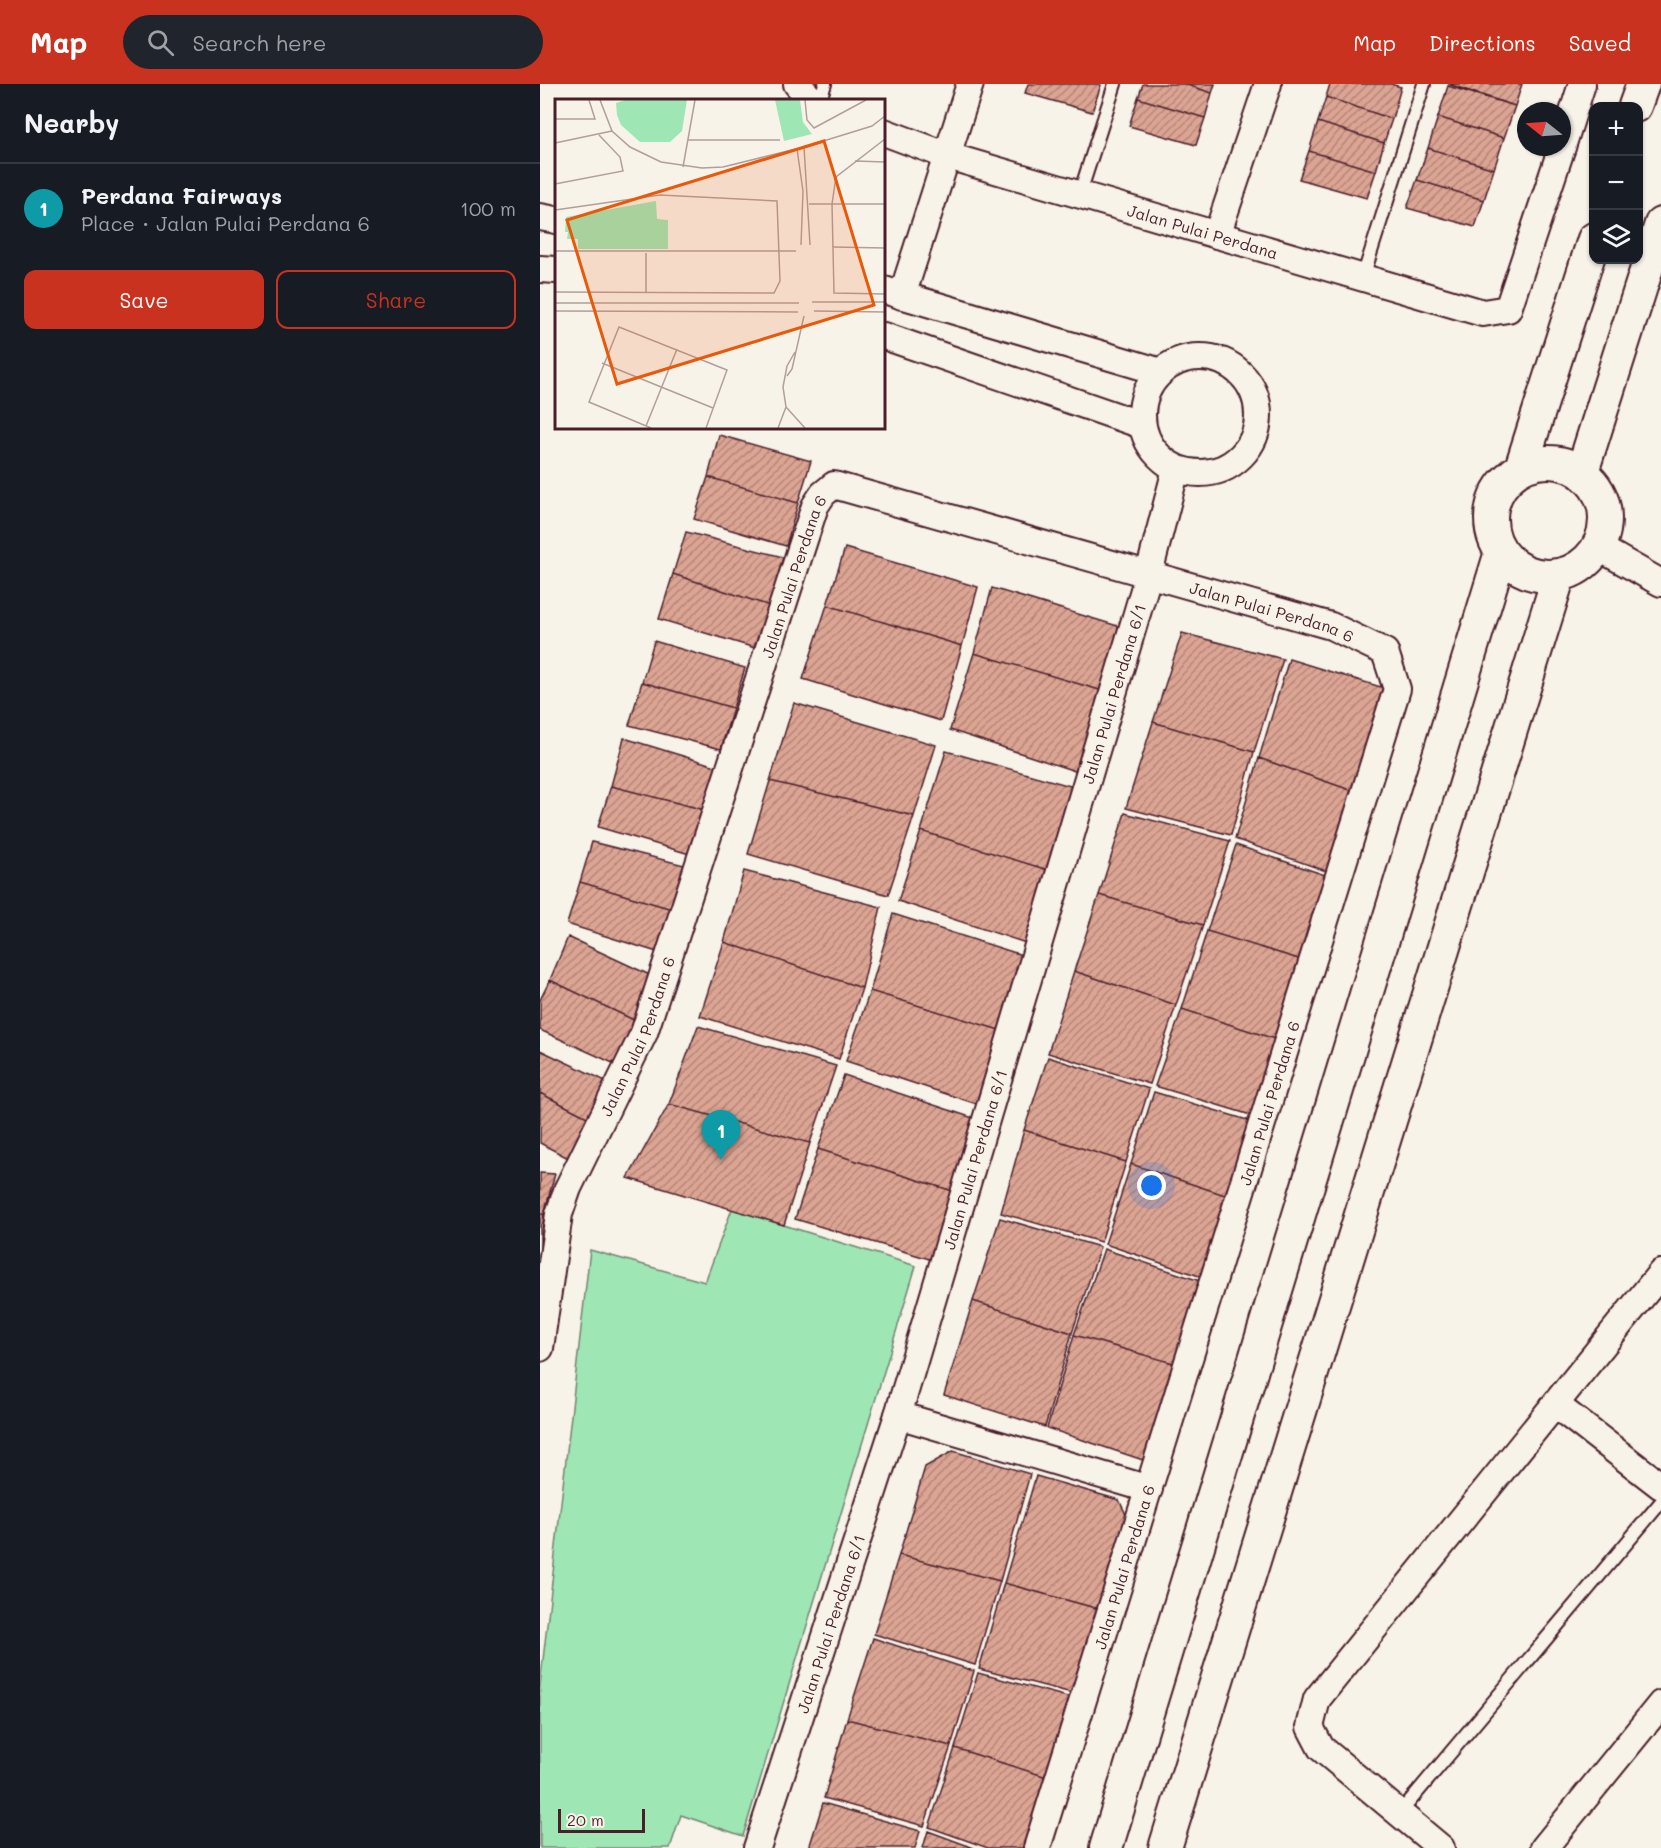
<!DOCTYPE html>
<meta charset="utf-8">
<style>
:root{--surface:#171b24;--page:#20242c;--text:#f1f3f6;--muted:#9ea1a6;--line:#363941;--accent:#c8321e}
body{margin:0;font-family:Mali,sans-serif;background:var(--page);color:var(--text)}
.controls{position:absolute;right:18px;top:18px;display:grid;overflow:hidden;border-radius:12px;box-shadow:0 2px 4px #0004}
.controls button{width:54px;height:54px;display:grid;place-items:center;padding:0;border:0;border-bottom:2px solid var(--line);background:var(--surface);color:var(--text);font:30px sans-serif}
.compass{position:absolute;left:977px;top:18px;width:54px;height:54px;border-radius:50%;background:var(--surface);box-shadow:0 2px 4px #0004;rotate:287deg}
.scale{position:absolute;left:18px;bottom:15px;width:87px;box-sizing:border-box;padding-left:6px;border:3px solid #4a1f2b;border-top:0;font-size:16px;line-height:21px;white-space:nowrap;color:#4a1f2b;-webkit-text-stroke:4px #f7f3e8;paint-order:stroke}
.you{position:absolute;left:612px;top:1102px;width:21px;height:21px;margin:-15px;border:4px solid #fff;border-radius:50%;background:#1a73e8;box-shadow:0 0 0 9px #1a73e833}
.badge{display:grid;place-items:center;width:39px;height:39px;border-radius:50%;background:var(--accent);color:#fff;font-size:20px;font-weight:700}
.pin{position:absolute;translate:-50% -50px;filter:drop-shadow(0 2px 3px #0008)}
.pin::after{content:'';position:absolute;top:32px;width:21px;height:18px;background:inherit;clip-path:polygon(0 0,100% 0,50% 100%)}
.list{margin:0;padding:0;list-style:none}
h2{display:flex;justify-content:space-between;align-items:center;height:78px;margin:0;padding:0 24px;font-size:26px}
h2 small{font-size:20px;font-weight:400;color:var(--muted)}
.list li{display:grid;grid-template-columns:39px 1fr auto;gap:18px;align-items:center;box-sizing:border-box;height:90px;padding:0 24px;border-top:2px solid var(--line)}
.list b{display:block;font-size:22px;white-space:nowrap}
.list p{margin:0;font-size:20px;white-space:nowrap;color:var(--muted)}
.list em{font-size:20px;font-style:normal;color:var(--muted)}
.actions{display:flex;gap:12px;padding:18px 24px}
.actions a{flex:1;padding:14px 0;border:2px solid var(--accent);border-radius:12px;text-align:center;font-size:21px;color:var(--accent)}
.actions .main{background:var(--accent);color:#fff}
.icon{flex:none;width:33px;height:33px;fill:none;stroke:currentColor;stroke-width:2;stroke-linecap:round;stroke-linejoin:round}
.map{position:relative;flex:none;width:1121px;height:1764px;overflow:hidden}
header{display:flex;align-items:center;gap:36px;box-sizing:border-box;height:84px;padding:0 30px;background:var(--accent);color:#fff}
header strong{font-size:28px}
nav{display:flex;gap:33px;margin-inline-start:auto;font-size:21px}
.search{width:420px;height:54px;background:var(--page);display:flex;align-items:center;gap:15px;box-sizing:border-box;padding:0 21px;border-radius:33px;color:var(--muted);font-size:22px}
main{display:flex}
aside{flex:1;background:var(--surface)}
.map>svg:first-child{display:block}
.green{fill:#9ee7b5;stroke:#748370;stroke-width:1.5}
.building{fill:url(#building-hatch);stroke:#4a1f2b;stroke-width:1.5}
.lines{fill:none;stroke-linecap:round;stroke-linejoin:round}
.service-casing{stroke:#4a1f2b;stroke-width:16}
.minor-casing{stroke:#4a1f2b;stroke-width:30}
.tertiary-casing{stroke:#4a1f2b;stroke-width:36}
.service{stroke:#f7f3e8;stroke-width:12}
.minor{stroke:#f7f3e8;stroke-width:26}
.tertiary{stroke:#f7f3e8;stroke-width:32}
.labels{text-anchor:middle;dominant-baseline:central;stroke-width:5;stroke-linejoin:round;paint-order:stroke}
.street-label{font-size:16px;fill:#4a1f2b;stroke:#f7f3e8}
.inset-road{fill:none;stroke:#b29e9c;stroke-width:1.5}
.view{fill:#e8590c;fill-opacity:0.15;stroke:#e8590c;stroke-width:3}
.inset-edge{fill:none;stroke:#4a1f2b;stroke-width:3}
</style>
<header>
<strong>Map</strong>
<div class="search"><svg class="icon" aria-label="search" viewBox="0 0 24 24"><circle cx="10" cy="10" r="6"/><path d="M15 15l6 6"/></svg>Search here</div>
<nav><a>Map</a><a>Directions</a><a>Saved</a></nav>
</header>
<main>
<aside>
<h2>Nearby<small></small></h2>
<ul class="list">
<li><span class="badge" style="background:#0f9aa8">1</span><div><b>Perdana Fairways</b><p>Place · Jalan Pulai Perdana 6</p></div><em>100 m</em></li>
</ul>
<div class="actions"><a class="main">Save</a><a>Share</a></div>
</aside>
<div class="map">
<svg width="1121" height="1764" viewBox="0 0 1121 1764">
<defs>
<pattern id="building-hatch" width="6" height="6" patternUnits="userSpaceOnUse" patternTransform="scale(1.5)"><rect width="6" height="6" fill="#dba493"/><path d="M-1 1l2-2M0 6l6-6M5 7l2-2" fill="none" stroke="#b48578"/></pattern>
</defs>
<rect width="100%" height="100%" fill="#f7f3e8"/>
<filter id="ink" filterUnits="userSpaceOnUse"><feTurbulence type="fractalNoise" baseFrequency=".0167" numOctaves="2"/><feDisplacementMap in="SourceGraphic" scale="12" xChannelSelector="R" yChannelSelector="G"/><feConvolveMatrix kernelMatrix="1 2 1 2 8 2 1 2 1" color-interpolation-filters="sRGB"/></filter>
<g filter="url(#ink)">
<!-- green -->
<path class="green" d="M192 1125 376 1182 203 1752 141 1731 130 1764H0V1602L50 1166 165 1198Z"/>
<!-- building -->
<path class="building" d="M488 0H558L561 1 552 28 485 9Z
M603 0H644L672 9 665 34 598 14Z
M644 0H675L672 9Z
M790 0H851L861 3 852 35 786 13Z
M908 0H982L975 22Z
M908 2 975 22 964 54 898 33Z
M786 13 852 35 844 59 778 38Z
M598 14 665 34 656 61 589 42Z
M898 33 964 54 954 85 888 64Z
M778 38 844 59 836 87 769 67Z
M888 64 954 85 944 116 877 96Z
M769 67 836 87 827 114 759 95Z
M877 96 944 116 935 143 867 124Z
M179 351 271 377 258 419 168 393Z
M168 393 258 419 246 462 154 435Z
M146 448 243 473 230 522 133 490Z
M305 464 438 503 422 562 287 521Z
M133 490 230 522 215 564 119 535Z
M452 504 581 543 563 607 434 569Z
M287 521 422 562 401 637 263 595Z
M642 549 743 575 714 668 613 638Z
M114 557 205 584 193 624 102 598Z
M434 569 563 607 538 688 410 646Z
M749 575 844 604 813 707 719 674Z
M102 598 193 624 181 665 89 641Z
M254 619 396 661 374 732 230 697Z
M613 638 714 668 691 751 586 724Z
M84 654 179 683 165 726 71 702Z
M406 667 534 703 508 786 381 747Z
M719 674 813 707 789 788 695 755Z
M230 697 374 732 348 811 208 770Z
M71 702 165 726 153 771 58 743Z
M585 729 690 757 663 841 559 811Z
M381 747 508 786 486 859 358 817Z
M52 758 148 782 132 825 40 798Z
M696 761 788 792 762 876 667 847Z
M204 787 341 823 322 904 184 858Z
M40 798 132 825 117 868 27 840Z
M559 811 663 841 636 921 534 887Z
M353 830 482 871 463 947 330 907Z
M667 847 762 876 738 956 642 925Z
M28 853 114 893 98 938 10 896Z
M184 858 322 904 299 975 160 932Z
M534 887 636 921 610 1000 508 969Z
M10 896 98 938 75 980 0 946V916Z
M330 907 463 947 440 1021 306 977Z
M642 925 738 956 714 1032 615 1002Z
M158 942 296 982 270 1059 129 1020Z
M0 966 72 1000 51 1035 0 1009Z
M508 973 609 1005 586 1078 484 1046Z
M304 991 436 1035 413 1107 278 1065Z
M614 1008 714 1038 691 1113 591 1080Z
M0 1009 51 1035 30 1075 0 1059Z
M129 1020 270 1059 244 1141 88 1094Z
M484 1046 586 1078 561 1158 461 1129Z
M278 1065 413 1107 393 1176 255 1135Z
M591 1080 691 1113 665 1194 565 1160Z
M0 1089 15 1090 4 1130H0Z
M0 1130H4L0 1167Z
M460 1134 560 1163 532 1249 433 1217Z
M564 1165 666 1199 640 1281 534 1251Z
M433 1217 532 1249 505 1343 404 1311Z
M534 1251 640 1281 609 1378 507 1344Z
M413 1367 490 1390 460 1497 359 1471 385 1383Z
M496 1392 579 1416 591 1441 563 1526 464 1499Z
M359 1471 460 1497 435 1581 334 1550Z
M464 1499 563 1526 536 1610 439 1585Z
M333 1554 434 1587 411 1662 307 1635Z
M438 1589 535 1615 510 1694 415 1664Z
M307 1635 411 1662 384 1742 284 1714Z
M415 1664 510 1694 489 1764H448L389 1743Z
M283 1719 380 1747 375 1764H269Z
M388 1747 434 1764H383Z"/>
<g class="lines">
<!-- service casing -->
<g class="service-casing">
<path id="service" d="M280 16 285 0
M539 112 575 0
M823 193 884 0
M859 1730 1121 1418"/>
</g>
<!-- minor casing -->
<g class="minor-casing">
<g id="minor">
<path d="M257 0 272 16"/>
<path id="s1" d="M344 48 408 72 943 229 968 225 1022 63"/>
<path d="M1022 63 1042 0"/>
<path d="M0 133 16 136"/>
<path d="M677 151 728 0"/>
<path d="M0 185 16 186"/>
<path d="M344 206 621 288"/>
<path d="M362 212 430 0"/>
<path d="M344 252 602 341"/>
<circle cx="660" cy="331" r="58"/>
<path d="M1058 463 1121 499"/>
<path id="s2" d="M0 1264 19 1130 28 1104 104 949 275 422 283 410 294 401 791 542 845 568 857 605 497 1764"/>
<path d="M1016 1321 1121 1402"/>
<path d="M358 1331 609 1405"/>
<path id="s3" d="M217 1764 358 1331 609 489 636 385"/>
<path d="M901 1764 781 1664 770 1643 777 1615 1121 1189"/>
<path d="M1004 1764 1121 1620"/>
</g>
</g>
<!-- tertiary casing -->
<g class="tertiary-casing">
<path id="tertiary" d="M1095 22 1103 0
M951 435a57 57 0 1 1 114 0a57 57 0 1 1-114 0Z
M981 384 1054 155
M1042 388 1121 140
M566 1764 961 468
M625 1764 1019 491"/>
</g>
<!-- service -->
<use href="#service" class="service"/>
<!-- minor -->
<use href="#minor" class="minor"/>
<!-- tertiary -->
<use href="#tertiary" class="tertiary"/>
</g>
</g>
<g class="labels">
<!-- street labels -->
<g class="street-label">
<text stroke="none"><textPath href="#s1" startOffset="334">Jalan Pulai Perdana</textPath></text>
<text stroke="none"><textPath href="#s2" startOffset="816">Jalan Pulai Perdana 6</textPath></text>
<text stroke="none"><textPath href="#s2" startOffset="1374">Jalan Pulai Perdana 6</textPath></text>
<text stroke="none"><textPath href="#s3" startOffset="1208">Jalan Pulai Perdana 6/1</textPath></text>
<text stroke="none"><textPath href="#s2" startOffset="330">Jalan Pulai Perdana 6</textPath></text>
<text transform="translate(729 1019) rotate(-73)">Jalan Pulai Perdana 6</text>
<text stroke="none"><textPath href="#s3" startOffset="722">Jalan Pulai Perdana 6/1</textPath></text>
<text transform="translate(584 1483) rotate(-73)">Jalan Pulai Perdana 6</text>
<text stroke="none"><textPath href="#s3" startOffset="236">Jalan Pulai Perdana 6/1</textPath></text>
</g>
</g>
<!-- overview -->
<g transform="translate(15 15)">
<rect width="330" height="330" fill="#f7f3e8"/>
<path d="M70 1H132L127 32 115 43H85L66 26 62 16 61 4ZM220 1H245L248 23 257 35 229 42ZM101 102 102 120 113 121V150H23V140H12L13 133H10L11 118Z" fill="#9ee7b5"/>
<path class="inset-road" d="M45 1 57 32 75 48 106 63 147 69 168 68 249 48 317 27 330 17M250 1 252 21 259 29 311 1M0 20H40L34 1M330 40 281 78 277 105 279 194 330 195M133 41H225M0 44 57 32M249 48 255 146M242 50 248 92 246 146M300 62 330 63M128 68 140 1M0 85 68 72 65 58 44 36M254 105H330M0 111 105 96 222 102 225 182 219 194 0 193M277 148 330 149M0 152H241M91 154V194M257 203H330M0 204H244M0 212 243 213M259 212 330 213M47 264 158 309M232 277 237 270 249 217M231 308 250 329M91 327 122 250M96 329 34 303 64 228 172 271 151 329M223 329 231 308 228 288 232 267 240 253"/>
<path class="view" d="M269 42 319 206 62 285 12 121Z"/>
<rect width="330" height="330" class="inset-edge"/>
</g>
</svg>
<div class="controls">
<button>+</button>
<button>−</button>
<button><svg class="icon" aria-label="layers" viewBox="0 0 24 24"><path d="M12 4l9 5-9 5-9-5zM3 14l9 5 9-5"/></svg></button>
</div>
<svg class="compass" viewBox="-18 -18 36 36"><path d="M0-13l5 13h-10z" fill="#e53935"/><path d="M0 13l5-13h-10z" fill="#9ea1a6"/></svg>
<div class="scale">20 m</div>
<div class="you"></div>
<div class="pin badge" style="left:181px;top:1076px;background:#0f9aa8">1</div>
</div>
</main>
